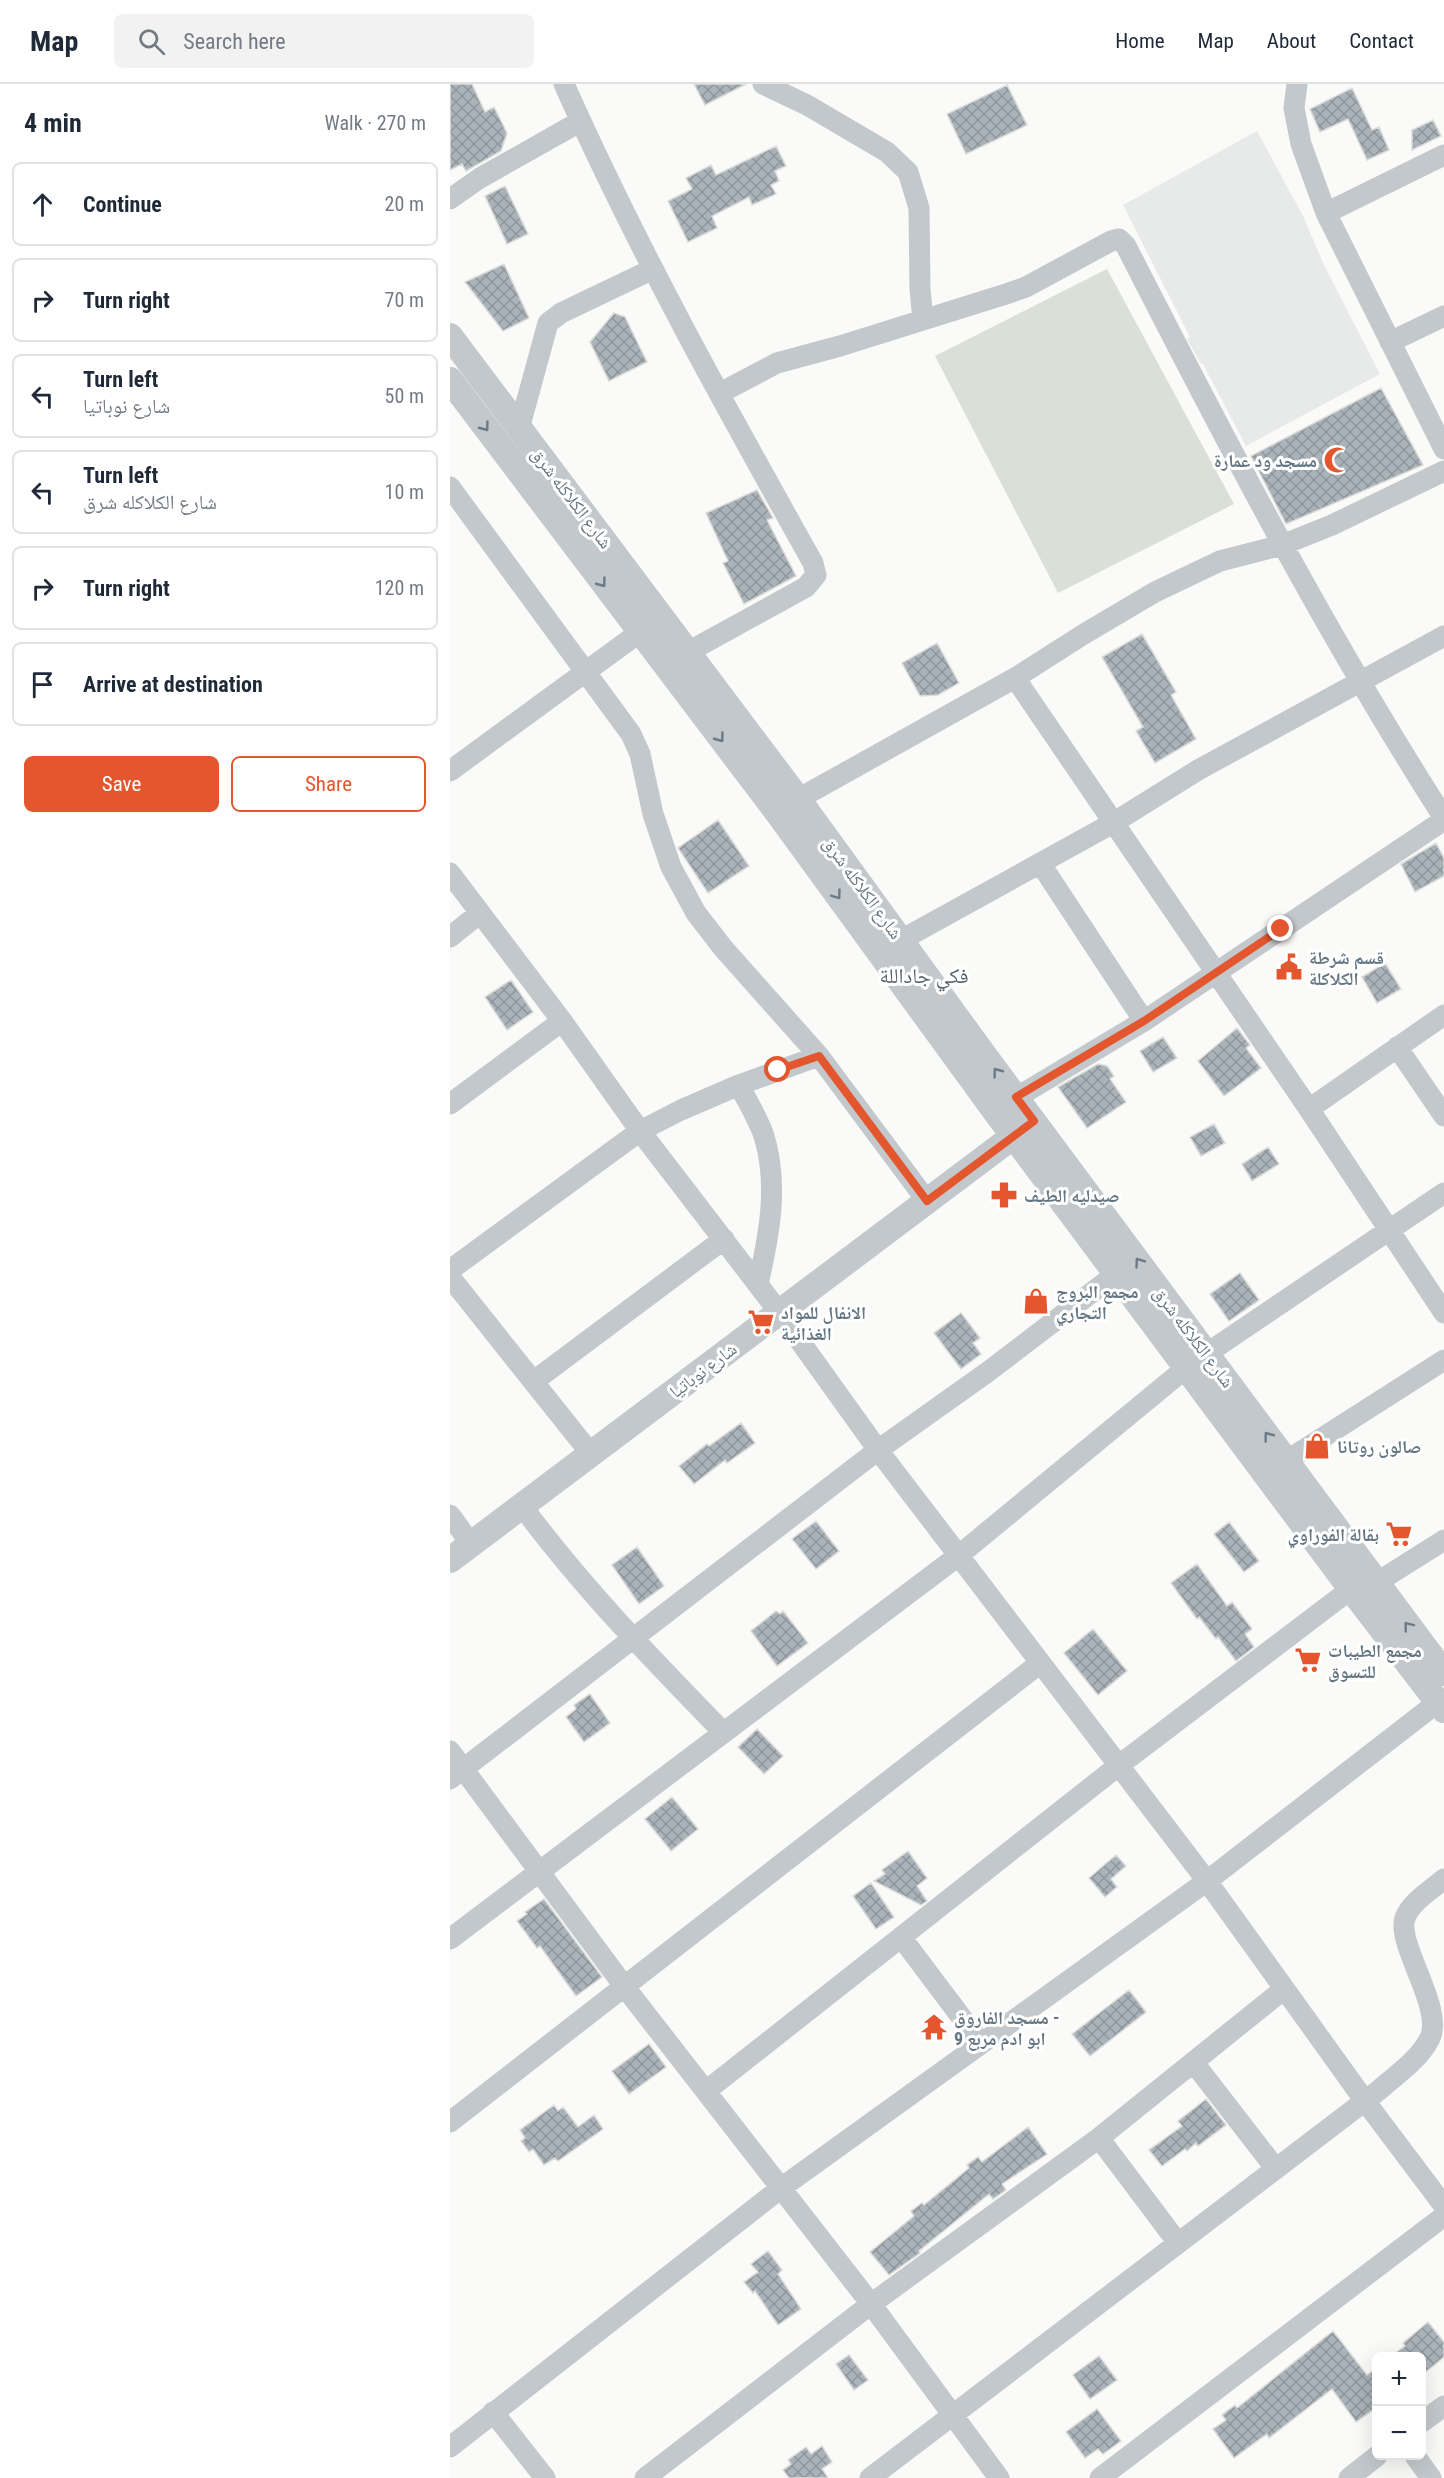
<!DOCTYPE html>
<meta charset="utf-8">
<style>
:root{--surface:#fff;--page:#f2f2f3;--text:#1f2937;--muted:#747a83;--line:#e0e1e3;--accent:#e4572e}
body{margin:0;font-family:"Roboto Condensed","Noto Naskh Arabic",sans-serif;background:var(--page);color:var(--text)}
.controls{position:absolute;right:18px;bottom:18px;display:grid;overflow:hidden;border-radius:9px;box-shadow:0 6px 24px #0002}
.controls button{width:54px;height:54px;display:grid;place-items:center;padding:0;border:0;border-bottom:2px solid var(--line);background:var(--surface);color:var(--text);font:30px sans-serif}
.stop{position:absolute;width:18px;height:18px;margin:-14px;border:4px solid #e4572e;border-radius:50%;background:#fff}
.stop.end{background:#e4572e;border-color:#fff;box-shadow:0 2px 6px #0008}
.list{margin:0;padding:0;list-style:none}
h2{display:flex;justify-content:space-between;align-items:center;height:78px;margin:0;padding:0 24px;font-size:26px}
h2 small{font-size:20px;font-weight:400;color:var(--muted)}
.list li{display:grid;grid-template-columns:39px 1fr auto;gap:18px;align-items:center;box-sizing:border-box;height:84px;margin:0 12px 12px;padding:0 12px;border:2px solid var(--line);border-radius:9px}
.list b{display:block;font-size:22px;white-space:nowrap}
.list p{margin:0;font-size:20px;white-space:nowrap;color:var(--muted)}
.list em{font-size:20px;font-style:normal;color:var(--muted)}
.actions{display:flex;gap:12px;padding:18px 24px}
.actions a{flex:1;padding:14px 0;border:2px solid var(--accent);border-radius:9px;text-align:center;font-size:21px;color:var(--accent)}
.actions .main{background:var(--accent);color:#fff}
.icon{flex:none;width:33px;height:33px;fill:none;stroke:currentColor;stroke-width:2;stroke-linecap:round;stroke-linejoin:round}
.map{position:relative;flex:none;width:994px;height:2394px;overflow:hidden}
header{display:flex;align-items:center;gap:36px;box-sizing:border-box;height:84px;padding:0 30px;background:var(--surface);border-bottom:2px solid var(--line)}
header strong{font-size:28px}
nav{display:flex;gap:33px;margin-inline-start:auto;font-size:21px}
.search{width:420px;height:54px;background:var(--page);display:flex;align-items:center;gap:15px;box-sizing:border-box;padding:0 21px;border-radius:9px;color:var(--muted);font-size:22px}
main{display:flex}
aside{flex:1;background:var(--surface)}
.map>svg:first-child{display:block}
.built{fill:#e8e9e9}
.pitch{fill:#dadfd7}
.building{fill:url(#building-cross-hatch);stroke:#dcdcda;stroke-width:1.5}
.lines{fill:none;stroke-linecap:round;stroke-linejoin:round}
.minor{stroke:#c3c8cc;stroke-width:21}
.tertiary{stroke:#c3c8cc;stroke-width:26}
.oneway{stroke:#6a7a87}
.route{stroke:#e4572e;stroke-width:8}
.labels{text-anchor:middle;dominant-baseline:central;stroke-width:6;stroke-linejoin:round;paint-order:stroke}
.poi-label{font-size:18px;font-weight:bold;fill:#657683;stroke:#fff;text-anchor:start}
.street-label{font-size:18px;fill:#657683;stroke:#fff}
.quarter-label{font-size:21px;fill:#57646e;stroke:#fff}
</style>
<header>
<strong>Map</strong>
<div class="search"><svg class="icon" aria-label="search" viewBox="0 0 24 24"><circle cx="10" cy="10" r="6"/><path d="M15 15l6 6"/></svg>Search here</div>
<nav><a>Home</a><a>Map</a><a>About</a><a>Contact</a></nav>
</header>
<main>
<aside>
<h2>4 min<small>Walk · 270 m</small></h2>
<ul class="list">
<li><svg class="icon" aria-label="ahead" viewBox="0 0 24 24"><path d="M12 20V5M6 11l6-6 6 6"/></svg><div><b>Continue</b></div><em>20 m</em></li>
<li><svg class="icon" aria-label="right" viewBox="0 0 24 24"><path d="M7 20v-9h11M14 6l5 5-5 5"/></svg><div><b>Turn right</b></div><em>70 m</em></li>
<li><svg class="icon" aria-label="left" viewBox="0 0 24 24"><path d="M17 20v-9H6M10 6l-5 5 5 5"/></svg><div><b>Turn left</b><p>شارع نوباتيا</p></div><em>50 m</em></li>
<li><svg class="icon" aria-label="left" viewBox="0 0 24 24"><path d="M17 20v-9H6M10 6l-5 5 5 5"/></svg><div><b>Turn left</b><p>شارع الكلاكله شرق</p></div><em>10 m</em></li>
<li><svg class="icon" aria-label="right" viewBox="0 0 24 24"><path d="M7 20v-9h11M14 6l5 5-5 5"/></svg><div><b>Turn right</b></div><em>120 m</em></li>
<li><svg class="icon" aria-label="arrive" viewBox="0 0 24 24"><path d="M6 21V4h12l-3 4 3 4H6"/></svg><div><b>Arrive at destination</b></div></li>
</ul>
<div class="actions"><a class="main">Save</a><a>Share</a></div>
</aside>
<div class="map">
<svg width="994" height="2394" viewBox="0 0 994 2394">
<defs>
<pattern id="building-cross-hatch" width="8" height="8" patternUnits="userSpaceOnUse" patternTransform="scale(1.5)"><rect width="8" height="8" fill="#aab3b9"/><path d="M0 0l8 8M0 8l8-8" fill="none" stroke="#8e969c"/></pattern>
</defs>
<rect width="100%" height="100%" fill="#fafaf8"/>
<!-- built -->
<path class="built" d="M807 47 853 132 874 181 930 290 796 362 753 280H751L737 255 740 253 673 121Z"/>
<!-- pitch -->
<path class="pitch" d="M657 185 784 420 608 509 485 272Z"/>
<!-- building -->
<path class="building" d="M0 0H22L35 28 44 23 57 49 51 67 16 87 12 80 0 86Z
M244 0H296L255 21Z
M557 1 577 41 516 70 497 30Z
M902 4 922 46 929 43 939 66 917 76 898 35 870 48 860 25Z
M983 36 991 52 962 66V46Z
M326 62 336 82 325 87 329 97 321 101 326 110 302 121 299 113 262 132 267 144 238 158 218 117 242 105 236 94 261 81 266 91Z
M55 102 78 150 57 160 35 112Z
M54 180 79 234 53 247 15 198Z
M164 229 175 233 197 278 159 297 140 258Z
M931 304 973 381 836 440 801 372Z
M307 406 323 434 317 436 346 492 294 520 273 479 278 477 256 429Z
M692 550 726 608 721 611 746 655 705 679 686 647 693 643 652 573Z
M487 559 509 599 488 611 470 612 452 579Z
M268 736 299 782 258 809 228 764Z
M986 759 994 774V792L965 808 951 780Z
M935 879 951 905 927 919 912 893Z
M61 896 83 928 57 946 35 913Z
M787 944 800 961 796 964 811 984 774 1012 748 977Z
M713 953 727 974 703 988 690 967Z
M648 980 657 982 664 992 660 995 676 1018 637 1044 608 1003Z
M764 1040 775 1059 751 1072 740 1053Z
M818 1063 829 1080 802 1097 792 1080Z
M790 1189 809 1216 779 1237 760 1210Z
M511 1229 530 1254 523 1259 531 1270 511 1285 484 1249Z
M291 1339 305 1359 277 1379 275 1376 244 1400 229 1382 257 1360 259 1362Z
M366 1437 389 1467 366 1485 342 1455Z
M779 1438 809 1477 794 1488 764 1450Z
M187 1463 214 1502 189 1520 162 1481Z
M747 1480 777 1522 782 1518 802 1545 795 1550 804 1563 786 1577 768 1553 766 1555 749 1533 747 1535 721 1499Z
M326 1527 330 1530 333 1527 358 1559 327 1582 301 1547Z
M643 1545 677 1587 648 1611 614 1569Z
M140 1610 160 1639 134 1658 116 1633 126 1625 124 1621Z
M307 1645 333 1672 314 1690 288 1663Z
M222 1713 248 1745 221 1767 195 1735Z
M458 1767 477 1794 467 1802 477 1817 471 1821 424 1797 435 1790 432 1786Z
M666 1771 676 1782 661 1795 667 1803 655 1813 639 1794Z
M421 1799 444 1833 426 1845 403 1812Z
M94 1815 152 1893 126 1912 90 1862 87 1864 67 1837 77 1830 75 1828Z
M679 1906 696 1928 640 1972 622 1950Z
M199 1960 216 1983 179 2010 162 1987Z
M756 2015 776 2041 748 2062 746 2059 737 2067 735 2065 712 2082 699 2066 732 2042 728 2037Z
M104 2021 108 2027 113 2023 128 2043 144 2031 153 2045 108 2077 105 2074 94 2081 83 2065 79 2068 71 2057 75 2054 70 2046Z
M578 2043 597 2070 552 2100 556 2106 543 2115 539 2110 469 2167 470 2169 439 2191 420 2168 464 2132 461 2127 472 2119 474 2121 519 2084 517 2081 528 2073 532 2078Z
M318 2167 332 2186 328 2190 351 2225 328 2241 305 2207 303 2209 294 2198 308 2188 301 2180Z
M978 2238 994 2258V2273L972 2291V2272H941L955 2262 953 2259Z
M883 2247 917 2291 927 2284V2323L906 2338 882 2305 819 2354 817 2350 784 2374 763 2345 776 2336 772 2331 785 2321 787 2324Z
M399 2271 418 2296 404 2306 386 2280Z
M649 2272 667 2296 640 2315 623 2291Z
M647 2325 671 2357 653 2370 648 2365 635 2374 616 2348Z
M372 2362 382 2378 372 2385 378 2394H339L333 2386 341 2380 338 2376 356 2363 361 2370Z"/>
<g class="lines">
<!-- minor -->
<path class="minor" d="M114 0C187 164 275 322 363 479L366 491 356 503 238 568
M313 0 357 21 437 68 458 88 469 124 470 205 473 236
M847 0 844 24 851 60 876 129 994 365
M0 115 30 94 131 37
M876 129 994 71
M940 258 994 232
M270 309 327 279 390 262 556 210 576 203 661 157 669 155 676 162C775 356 876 550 994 734
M69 345 98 239 111 229 203 185
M0 403 181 650 190 670 203 730 221 783 246 829 273 864 369 972 477 1117
M565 594 859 1025 994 1229
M0 687 190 548
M348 715 565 594 634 550 705 508 770 477 832 461 882 441 994 387
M590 779 694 937
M0 789 112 937 190 1047 329 1228 428 1366 757 1797 915 2017 994 2122
M0 853 30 829
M451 856 663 739 748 686 994 552
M947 963 994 1032
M289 1001C297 1017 308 1034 314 1052 329 1101 319 1152 308 1200
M0 1020 112 937
M554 1021 694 937 994 736
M859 1025 994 931
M0 1186 190 1047 231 1026 289 1001 369 972
M0 1193 141 1370
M756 1270 994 1109
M84 1297 274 1155
M836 1377 994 1276
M72 1422C132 1503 202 1575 273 1648
M0 1431 21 1460
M926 1499 994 1456
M0 1667 174 1902 421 2220 549 2394
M0 1695 428 1366 539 1287 666 1190
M451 1853 530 1958
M0 1855 508 1472 736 1284
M744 1979 826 2085
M256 2007 668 1682 901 1505
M0 2038 589 1580
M649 2054 728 2159
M43 2328 95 2394
M972 2338 994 2322
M0 2363 331 2104 757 1797 988 1618
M965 2372 981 2394
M195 2394 421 2220 649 2054 834 1905
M420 2394 928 2007C946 1991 969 1976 980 1954 994 1924 946 1860 955 1834 961 1818 981 1806 994 1795
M650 2394 994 2132
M899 2394 927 2372"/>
<!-- tertiary -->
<path class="tertiary" d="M0 252 348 715 534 971 994 1589
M0 296 327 728 545 1027 901 1505 994 1626
M0 1476 577 1042"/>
</g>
<!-- one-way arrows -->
<defs><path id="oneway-chevron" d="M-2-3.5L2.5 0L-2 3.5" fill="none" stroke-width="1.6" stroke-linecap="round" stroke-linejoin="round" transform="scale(1.5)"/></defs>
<g class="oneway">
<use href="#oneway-chevron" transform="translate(35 343) rotate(53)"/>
<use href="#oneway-chevron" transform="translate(152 499) rotate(53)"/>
<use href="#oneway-chevron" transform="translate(270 654) rotate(53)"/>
<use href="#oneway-chevron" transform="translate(387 811) rotate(54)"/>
<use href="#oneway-chevron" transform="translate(547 988) rotate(-127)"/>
<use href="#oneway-chevron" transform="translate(689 1178) rotate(-126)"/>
<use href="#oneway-chevron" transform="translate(818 1352) rotate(-127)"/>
<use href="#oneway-chevron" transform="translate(958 1542) rotate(-128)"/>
</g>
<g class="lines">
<!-- route -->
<path class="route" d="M328 986 369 972 477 1117 584 1037 566 1013 694 937 831 845"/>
</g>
<!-- icons -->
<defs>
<g id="mosque-bare" transform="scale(2.07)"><path d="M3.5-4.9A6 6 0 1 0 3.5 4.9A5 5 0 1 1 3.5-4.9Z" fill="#e4572e" stroke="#fff" stroke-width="2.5" paint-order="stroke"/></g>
<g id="civic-bare" transform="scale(2.07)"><path d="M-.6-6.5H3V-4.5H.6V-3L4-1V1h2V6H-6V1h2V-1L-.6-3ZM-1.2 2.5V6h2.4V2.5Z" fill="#e4572e" stroke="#fff" stroke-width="2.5" paint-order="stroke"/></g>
<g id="pharmacy-bare" transform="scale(2.07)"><path d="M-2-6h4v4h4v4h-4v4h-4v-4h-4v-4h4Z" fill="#e4572e" stroke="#fff" stroke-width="2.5" paint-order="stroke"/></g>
<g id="shop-bare" transform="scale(2.07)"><path d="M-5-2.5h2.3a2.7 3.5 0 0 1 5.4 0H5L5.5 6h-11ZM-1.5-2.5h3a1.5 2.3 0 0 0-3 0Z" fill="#e4572e" stroke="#fff" stroke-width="2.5" paint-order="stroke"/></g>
<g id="supermarket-bare" transform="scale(2.07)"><path d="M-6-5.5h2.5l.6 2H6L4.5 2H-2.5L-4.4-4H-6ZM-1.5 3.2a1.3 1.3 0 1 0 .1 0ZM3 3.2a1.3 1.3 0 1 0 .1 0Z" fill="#e4572e" stroke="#fff" stroke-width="2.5" paint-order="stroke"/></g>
<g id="temple-bare" transform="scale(2.07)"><path d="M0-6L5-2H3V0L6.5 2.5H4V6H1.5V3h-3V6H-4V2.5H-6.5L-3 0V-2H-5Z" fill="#e4572e" stroke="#fff" stroke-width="2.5" paint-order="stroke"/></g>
</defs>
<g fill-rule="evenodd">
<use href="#mosque-bare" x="887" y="376"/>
<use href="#civic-bare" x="839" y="883"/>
<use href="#pharmacy-bare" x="554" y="1111"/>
<use href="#shop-bare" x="586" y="1217"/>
<use href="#supermarket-bare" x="311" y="1238"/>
<use href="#shop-bare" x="867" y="1362"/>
<use href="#supermarket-bare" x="949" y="1450"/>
<use href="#supermarket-bare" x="858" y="1576"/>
<use href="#temple-bare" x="484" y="1943"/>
</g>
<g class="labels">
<!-- poi labels -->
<g class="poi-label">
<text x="867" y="376" text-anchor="end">مسجد ود عمارة</text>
<text x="859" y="873">قسم شرطة<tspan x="859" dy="21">الكلاكلة</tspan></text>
<text x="574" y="1111">صيدليه الطيف</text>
<text x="606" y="1207">مجمع البروج<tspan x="606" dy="21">التجاري</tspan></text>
<text x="331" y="1228">الانفال للمواد<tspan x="331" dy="21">الغذائية</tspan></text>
<text x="887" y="1362">صالون روتانا</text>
<text x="929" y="1450" text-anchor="end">بقالة الفوراوي</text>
<text x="878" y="1566">مجمع الطيبات<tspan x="878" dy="21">للتسوق</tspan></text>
<text x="504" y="1933">مسجد الفاروق -<tspan x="504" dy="21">ابو ادم مربع 9</tspan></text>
</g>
<!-- street labels -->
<g class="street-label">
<text transform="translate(122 414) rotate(53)">شارع الكلاكله شرق</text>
<text transform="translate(413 804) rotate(54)">شارع الكلاكله شرق</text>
<text transform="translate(744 1253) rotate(53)">شارع الكلاكله شرق</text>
<text transform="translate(253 1286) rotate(-37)">شارع نوباتيا</text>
</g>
<!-- quarter labels -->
<g class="quarter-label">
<text x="474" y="892">فكي جاداللة</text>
</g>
</g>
</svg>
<div class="controls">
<button>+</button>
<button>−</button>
</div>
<div class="stop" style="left:328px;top:986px"></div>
<div class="stop end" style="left:831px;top:845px"></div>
</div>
</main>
